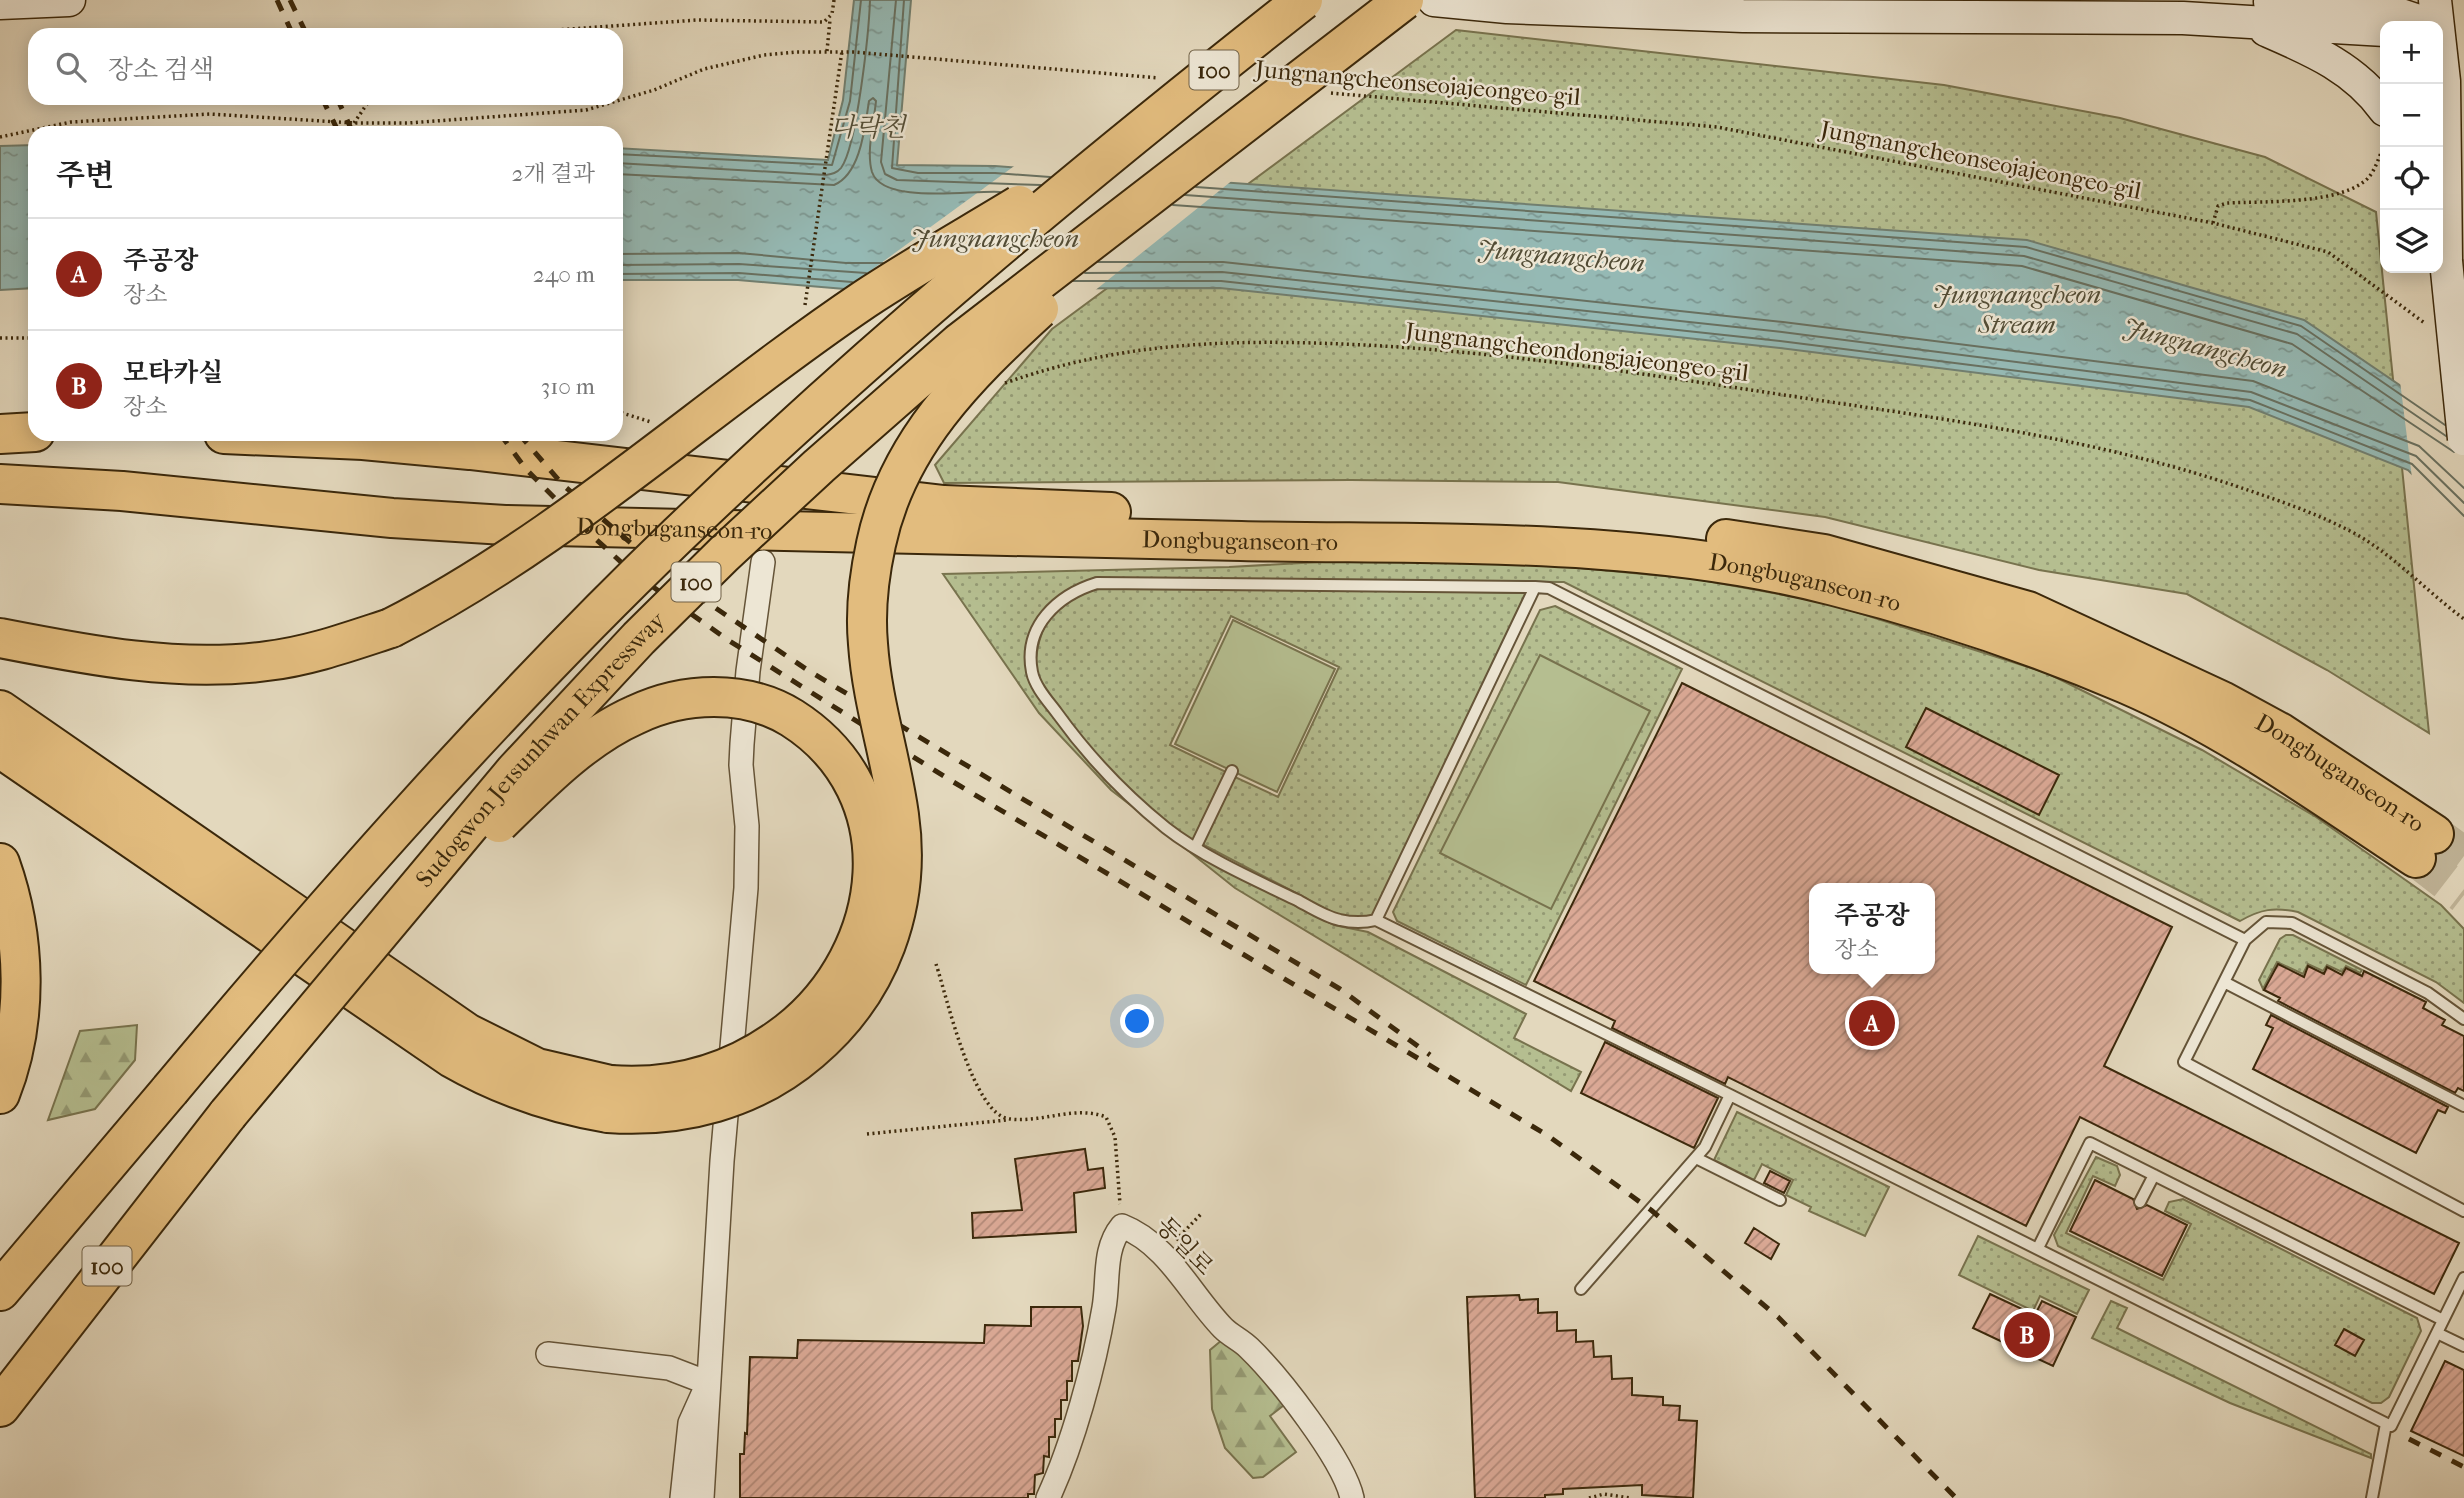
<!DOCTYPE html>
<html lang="ko">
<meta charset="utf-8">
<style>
:root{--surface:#fff;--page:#f6f6f6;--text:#222;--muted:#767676;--line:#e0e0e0;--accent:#8f2418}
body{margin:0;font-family:"IM FELL French Canon","Noto Serif KR",serif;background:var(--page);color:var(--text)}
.controls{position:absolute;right:21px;top:21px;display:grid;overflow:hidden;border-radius:14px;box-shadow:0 4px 18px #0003}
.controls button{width:63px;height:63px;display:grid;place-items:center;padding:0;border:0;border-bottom:2px solid var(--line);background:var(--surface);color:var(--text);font:35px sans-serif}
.you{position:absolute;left:1138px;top:1022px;width:24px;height:24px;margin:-18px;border:5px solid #fff;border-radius:50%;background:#1a73e8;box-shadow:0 0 0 10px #1a73e833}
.badge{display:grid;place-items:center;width:46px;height:46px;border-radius:50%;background:var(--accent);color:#fff;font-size:23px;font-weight:700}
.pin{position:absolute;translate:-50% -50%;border:4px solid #fff;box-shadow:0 2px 7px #0006}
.popup{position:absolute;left:1809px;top:883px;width:126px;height:91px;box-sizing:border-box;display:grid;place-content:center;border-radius:14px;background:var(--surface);filter:drop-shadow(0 2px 5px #0005);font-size:23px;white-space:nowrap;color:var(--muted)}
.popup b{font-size:26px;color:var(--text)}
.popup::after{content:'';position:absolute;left:50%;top:100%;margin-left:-14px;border:14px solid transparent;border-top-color:var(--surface)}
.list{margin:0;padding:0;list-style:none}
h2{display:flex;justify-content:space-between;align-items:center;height:91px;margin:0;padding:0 28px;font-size:30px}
h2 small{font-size:23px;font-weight:400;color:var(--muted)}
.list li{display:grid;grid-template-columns:46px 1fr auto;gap:21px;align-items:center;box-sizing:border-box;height:112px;padding:0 28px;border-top:2px solid var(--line)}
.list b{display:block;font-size:26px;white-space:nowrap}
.list p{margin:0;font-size:23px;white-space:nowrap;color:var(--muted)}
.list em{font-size:23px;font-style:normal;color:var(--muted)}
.icon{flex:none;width:38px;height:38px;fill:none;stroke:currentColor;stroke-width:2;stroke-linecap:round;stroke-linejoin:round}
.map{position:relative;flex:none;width:2464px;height:1498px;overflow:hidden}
.search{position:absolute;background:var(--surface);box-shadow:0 4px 18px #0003;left:28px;top:28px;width:595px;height:77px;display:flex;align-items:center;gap:18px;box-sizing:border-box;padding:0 24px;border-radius:21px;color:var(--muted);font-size:26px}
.panel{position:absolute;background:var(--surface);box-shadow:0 4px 18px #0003;left:28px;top:126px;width:595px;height:315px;border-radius:21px}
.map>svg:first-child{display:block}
.green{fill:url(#green-dots);stroke:#78734e;stroke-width:2}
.forest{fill:url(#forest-firs);stroke:#78734e;stroke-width:2}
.pitch{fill:#b5be90;stroke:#78734e;stroke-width:2}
.water{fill:url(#water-ripples);stroke:#717f70;stroke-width:2}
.pier{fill:#e3d8bd}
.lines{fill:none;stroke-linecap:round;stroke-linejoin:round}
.shore{stroke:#687060;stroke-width:2}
.building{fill:url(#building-hatch);stroke:#3b280b;stroke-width:2;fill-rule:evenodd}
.highway-tunnel{stroke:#c1b599;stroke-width:38;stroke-dasharray:38 19;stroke-linecap:butt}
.lane-casing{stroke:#655438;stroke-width:14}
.street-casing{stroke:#655438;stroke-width:26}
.secondary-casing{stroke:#3b280b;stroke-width:35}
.highway-casing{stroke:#3b280b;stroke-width:42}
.path{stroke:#3b280b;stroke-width:3.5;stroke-dasharray:2 3.5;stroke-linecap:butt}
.lane{stroke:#ede6d4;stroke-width:10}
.street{stroke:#ede6d4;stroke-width:23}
.secondary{stroke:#ede6d4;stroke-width:32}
.highway{stroke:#e2bc7e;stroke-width:38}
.rail{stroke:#3b280b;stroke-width:5;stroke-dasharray:12 12;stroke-linecap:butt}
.secondary-bridge-casing{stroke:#3b280b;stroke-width:35;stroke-linecap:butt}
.highway-bridge-casing{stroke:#3b280b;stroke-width:42;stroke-linecap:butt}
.secondary-bridge{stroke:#ede6d4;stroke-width:32}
.highway-bridge{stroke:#e2bc7e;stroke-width:38}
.labels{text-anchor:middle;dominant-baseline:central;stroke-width:5;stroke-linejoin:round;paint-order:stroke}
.shield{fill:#ede6d4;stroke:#706147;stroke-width:2}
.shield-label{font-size:23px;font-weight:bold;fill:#3b280b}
.street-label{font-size:24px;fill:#3b280b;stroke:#ede6d4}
.water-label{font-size:26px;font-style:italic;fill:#524c35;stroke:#ede6d4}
</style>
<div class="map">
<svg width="2464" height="1498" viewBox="0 0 2464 1498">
<defs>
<pattern id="green-dots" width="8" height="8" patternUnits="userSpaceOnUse" patternTransform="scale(1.75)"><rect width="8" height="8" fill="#b5be90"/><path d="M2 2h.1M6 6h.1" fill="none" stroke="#949a74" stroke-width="1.8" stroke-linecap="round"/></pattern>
<pattern id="forest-firs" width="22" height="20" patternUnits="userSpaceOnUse" patternTransform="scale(1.75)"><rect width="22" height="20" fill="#b5be90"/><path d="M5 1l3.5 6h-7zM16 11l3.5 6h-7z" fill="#949a74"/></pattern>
<pattern id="water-ripples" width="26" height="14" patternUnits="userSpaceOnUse" patternTransform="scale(1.75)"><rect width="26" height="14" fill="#95b9b4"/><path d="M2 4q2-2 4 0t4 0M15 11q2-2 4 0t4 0" fill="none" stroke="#7b9691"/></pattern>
<pattern id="building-hatch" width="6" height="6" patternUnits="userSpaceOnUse" patternTransform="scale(1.75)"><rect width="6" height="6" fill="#dba996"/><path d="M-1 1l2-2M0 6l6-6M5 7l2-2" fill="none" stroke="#b38a79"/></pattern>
</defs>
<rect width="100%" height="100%" fill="#e3d8bd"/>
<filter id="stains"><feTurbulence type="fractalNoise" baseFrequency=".00286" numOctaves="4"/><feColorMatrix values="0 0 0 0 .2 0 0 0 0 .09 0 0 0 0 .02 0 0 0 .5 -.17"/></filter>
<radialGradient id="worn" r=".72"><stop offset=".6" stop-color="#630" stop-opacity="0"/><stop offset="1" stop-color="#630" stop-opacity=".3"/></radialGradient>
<!-- green -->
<path class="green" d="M1456 30 1944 85 2120 118 2265 157 2376 212 2429 733 2327 670 2187 594 2039 570 1825 517 1558 482 1350 480 944 483 935 465 1052 329Z
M1392 558 1494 560 1696 579 1828 603 2047 673 2202 750 2316 817 2441 905 2464 929V1003L2436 982 2298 912C2274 907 2261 909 2240 921L1564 582 1128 579C1092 580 1052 587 1037 625 1030 641 1034 668 1034 685L1164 831 1111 790 1039 713 943 574 1229 567Z
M1128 586 1527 593 1374 917 1358 920 1338 915 1202 844 1233 776 1278 797 1339 667 1231 616 1170 745 1226 772 1194 841C1138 808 1060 731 1035 671 1038 608 1067 588 1128 586Z
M1555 606 1682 669 1526 985 1397 921 1393 912 1540 610Z
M1166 833 1247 881 1334 925 1368 932 1526 1014 1514 1038 1581 1072 1571 1091 1235 888Z
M2286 935H2293L2362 970 2360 973 2346 966 2342 972 2327 965 2323 971 2308 964 2303 974 2277 962 2263 989 2259 980 2280 939Z
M1737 1112 1889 1187 1865 1236 1809 1211 1811 1207 1786 1195 1793 1180 1762 1164 1754 1180 1714 1160Z
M2096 1157 2117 1166 2120 1175 2115 1186 2093 1176 2066 1233 2163 1280 2191 1224 2165 1211 2169 1202 2183 1199 2417 1318 2421 1331 2389 1397 2381 1403H2372L2058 1246 2054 1235Z
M1978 1236 2089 1290 2077 1314 2040 1296 2033 1311 1959 1275Z
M2111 1301 2127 1308 2117 1328 2371 1454V1458L2230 1403 2092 1338Z"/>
<!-- forest -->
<path class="forest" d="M137 1025 135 1060 95 1109 48 1120 80 1031Z
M1222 1340 1243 1356 1284 1405 1270 1416 1296 1452 1263 1477 1253 1478 1225 1448 1212 1409 1210 1350Z"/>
<!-- pitch -->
<path class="pitch" d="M1233 620 1335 669 1277 792 1175 744Z
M1540 655 1650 711 1551 909 1440 853Z"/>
<!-- water -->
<path class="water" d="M854 0H911L897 165 995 166 2027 240 2304 320 2464 429V526L2408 470 2249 407 1780 348 1220 288 845 289 738 280H616V148L828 160 843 100Z
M35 145V288L0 290V146Z"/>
<!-- pier -->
<path class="pier" d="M1017 164 1234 179 1093 292 861 293 855 282Z
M2400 381 2464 425V529L2412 478Z"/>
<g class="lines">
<!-- shore -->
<path class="shore" d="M896 0 881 162 885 174 897 180 1041 185
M904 0 892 168 918 173H995L1050 177
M616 154 832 165 850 101 861 0
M616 163 826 175C832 174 837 173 841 168 857 147 869 30 870 0
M616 174 834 185C861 174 865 126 869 101L873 98 876 101C874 122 866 152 872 172 883 205 970 190 1000 192
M1196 187 2026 247 2301 326 2445 425
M1185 195 2024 256 2297 334 2446 436
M1173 205 2022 266 2292 344 2454 452
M616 254 739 253 846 263H883
M1098 262H1223L1783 322 2253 381 2419 446 2464 488
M616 265 739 264 866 273
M1085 273 1222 272 1782 332 2251 392 2416 456 2464 503
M616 274 739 273 852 282
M1073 281H1221L1780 341 2250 400 2412 464 2464 516"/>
</g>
<!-- building -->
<path class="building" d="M1682 683 2172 927 2104 1066 2459 1243 2434 1294 2080 1117 2026 1226 1728 1077 1725 1084 1612 1028 1615 1021 1534 981ZM1814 888H1930V969H1814Z
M1926 708 2059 775 2039 815 1906 747Z
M2278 964 2304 977 2308 966 2324 974 2327 967 2342 975 2346 968 2362 976 2364 971 2426 1002 2423 1008 2445 1020 2442 1025 2464 1036V1091L2458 1088 2455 1093 2278 1001 2280 998 2264 990Z
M2271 1015 2448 1107 2445 1113 2438 1110 2416 1153 2253 1069 2273 1028 2266 1025Z
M1605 1042 1718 1098 1694 1148 1581 1093Z
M1085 1149 1088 1170 1103 1168 1105 1188 1074 1193 1076 1232 973 1238 972 1213 1022 1210 1015 1159Z
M1770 1171 1790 1181 1784 1193 1764 1183Z
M2095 1180 2133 1199 2137 1209 2147 1205 2187 1225 2162 1276 2070 1231Z
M1754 1228 1779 1244 1771 1259 1745 1243Z
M1990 1294 2035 1315 2042 1301 2076 1317 2053 1366 1973 1328Z
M1519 1295 1520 1300 1538 1299V1313L1557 1312V1331L1576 1330V1342L1593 1341 1594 1357 1611 1356 1612 1379 1632 1378V1395L1663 1397V1405L1680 1406 1679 1420 1697 1421 1693 1498 1642 1495V1485L1563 1489V1494L1545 1495V1498H1475L1467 1297Z
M1031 1307H1081L1083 1326 1078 1361H1072V1381H1067V1400H1061V1419H1055V1437H1049V1457L1044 1456 1043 1473 1035 1475 1034 1494H1028V1498H740V1454H744L745 1433 747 1434 750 1357 797 1358 798 1340 984 1343 985 1325 1031 1326Z
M2344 1329 2364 1340 2355 1356 2335 1345Z
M2445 1361 2464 1370V1456L2411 1431Z"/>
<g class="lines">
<!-- highway-tunnel -->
<path class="highway-tunnel" d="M2434 834 2464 856
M2416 858 2464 895"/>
<!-- lane casing -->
<g class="lane-casing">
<path id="lane" d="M1196 846 1232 771
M1376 920C1363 923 1353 923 1340 920 1325 917 1310 907 1297 900 1255 880 1203 857 1166 828 1125 795 1088 756 1057 713 1048 701 1035 687 1032 672 1023 626 1058 595 1097 583L1535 587
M2245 940 2266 922 2292 923 2428 993 2464 1019
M2224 982 2464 1106
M1730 1095 2391 1426 2464 1278
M1696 1158 1780 1200
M2140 1202 2154 1175
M2038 1248 2090 1143 2443 1320
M1581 1289 1705 1147 1730 1095 1376 920 1535 587 1549 588 2245 940 2184 1062 2464 1211
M2437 1333 2464 1346
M2372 1498 2386 1424"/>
</g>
<!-- street casing -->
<g class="street-casing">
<path id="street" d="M548 1354 669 1368 708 1383 690 1423 682 1498
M702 1498 722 1161 746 888 747 826 741 765 742 744 748 671 763 562
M1048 1498C1073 1444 1094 1367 1104 1308 1109 1279 1103 1249 1122 1226 1168 1244 1190 1294 1223 1328 1231 1336 1241 1340 1249 1348 1278 1376 1344 1460 1352 1498"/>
</g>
<!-- secondary casing -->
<g class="secondary-casing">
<path id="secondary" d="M1434 0 1507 7 1743 16 2183 18 2385 30
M2435 0 2444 81 2446 261
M2270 2 2374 6 2433 26
M0 3 69 0
M2266 30C2312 50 2355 68 2385 110"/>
</g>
<!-- highway casing -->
<g class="highway-casing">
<g id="highway">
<path d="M0 434 35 432"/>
<path d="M224 434 363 440 470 450 944 505 1111 512"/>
<path id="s1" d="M0 484 122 491 392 518 505 525C751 530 996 537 1241 541 1440 545 1640 536 1834 586 1934 611 2032 644 2126 684 2230 729 2322 796 2416 858"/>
<path id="s2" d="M1726 539 1824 554 2028 611 2222 701 2281 733 2434 834"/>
<path d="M0 638C87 655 178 673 267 661 310 656 351 641 391 628"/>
<path d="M0 710 467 1033 537 1068 610 1085"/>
<path d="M0 748 452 1058C501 1086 553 1104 608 1113"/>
<path d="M0 863C26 936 29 1021 0 1094"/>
<path d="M0 1291 170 1090"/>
<path d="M0 1407 228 1114"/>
</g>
</g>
<!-- path -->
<path class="path" d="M485 35 697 20 824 22 832 14 834 0
M827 51 830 20
M1331 93 1717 127 2213 223 2328 252 2426 324
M354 123 371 98
M0 137 71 122 210 114 354 123H408L586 110 654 90 704 69 764 55 797 52H854L1159 78
M2213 223 2218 206 2227 203C2263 201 2344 205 2369 177 2375 170 2379 157 2383 148
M805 305 842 51
M0 338H35
M1005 383C1127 340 1238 339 1366 345 1513 353 1658 376 1804 398 1950 420 2096 439 2236 486 2274 499 2314 512 2350 531 2391 552 2426 591 2464 619
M616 411 651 422
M936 964C947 997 973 1116 1010 1119 1043 1123 1074 1105 1106 1117L1115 1137 1120 1204
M867 1134 1007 1120
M1176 1240 1202 1213
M1589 1498 1604 1494 1630 1498"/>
<!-- lane -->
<use href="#lane" class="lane"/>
<!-- street -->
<use href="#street" class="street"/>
<!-- secondary -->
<use href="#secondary" class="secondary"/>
<!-- highway -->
<use href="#highway" class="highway"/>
<!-- rail -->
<path class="rail" d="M277 0 293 35
M290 0 307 35
M322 98 339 133
M337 98 353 133
M500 434 526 469 589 533 632 572 728 640 950 780 1547 1135 1651 1210 1778 1317 1956 1498
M519 434 563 485 674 580 809 671 1340 989 1430 1055
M2409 1439 2464 1467"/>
<!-- secondary-bridge casing -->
<g class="secondary-bridge-casing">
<path id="secondary-bridge" d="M2446 261 2464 439"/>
</g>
<!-- highway-bridge casing -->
<g class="highway-bridge-casing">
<g id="highway-bridge">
<path d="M391 628C563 540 706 406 865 299 915 266 968 236 1019 205"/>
<path d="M499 823C539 784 583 738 635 715 683 692 745 689 792 718 910 793 890 952 788 1032 736 1072 675 1090 610 1085"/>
<path d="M170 1090C331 898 497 709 678 535 876 345 1087 170 1303 0"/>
<path d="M608 1113C682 1118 753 1100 810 1051 880 992 912 906 899 815 891 757 872 702 868 644 865 611 869 576 876 544 897 444 967 375 1039 309"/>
<path id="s3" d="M228 1114 515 771 639 638 724 554 819 466 959 343 1404 0"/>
</g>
</g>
<!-- secondary-bridge -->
<use href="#secondary-bridge" class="secondary-bridge"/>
<!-- highway-bridge -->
<use href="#highway-bridge" class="highway-bridge"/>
</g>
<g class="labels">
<!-- shield labels -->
<g class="shield">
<rect x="1189.5" y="50.5" width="49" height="39" rx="5"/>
<rect x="671.5" y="562.5" width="49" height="39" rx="5"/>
<rect x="82.5" y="1246.5" width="49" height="39" rx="5"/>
</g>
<g class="shield-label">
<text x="1214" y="70">100</text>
<text x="696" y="582">100</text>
<text x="107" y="1266">100</text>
</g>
<!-- street labels -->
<g class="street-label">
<text transform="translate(1418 83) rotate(5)">Jungnangcheonseojajeongeo-gil</text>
<text transform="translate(1981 160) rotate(11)">Jungnangcheonseojajeongeo-gil</text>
<text transform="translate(1577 352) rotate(7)">Jungnangcheondongjajeongeo-gil</text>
<text stroke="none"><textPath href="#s1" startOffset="676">Dongbuganseon-ro</textPath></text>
<text stroke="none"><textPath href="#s1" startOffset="1242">Dongbuganseon-ro</textPath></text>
<text stroke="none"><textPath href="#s1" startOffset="1810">Dongbuganseon-ro</textPath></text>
<text stroke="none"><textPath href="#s3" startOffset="480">Sudogwon Je1sunhwan Expressway</textPath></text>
<text stroke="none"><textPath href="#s2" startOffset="663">Dongbuganseon-ro</textPath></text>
<text transform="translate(1185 1246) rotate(46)">동일로</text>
</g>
<!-- water labels -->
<g class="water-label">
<text x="868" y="127">다락천</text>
<text x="995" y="238">Jungnangcheon</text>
<text transform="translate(1561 256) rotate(5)">Jungnangcheon</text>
<text x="2017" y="294">Jungnangcheon<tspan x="2017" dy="30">Stream</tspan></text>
<text transform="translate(2205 348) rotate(15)">Jungnangcheon</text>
</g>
</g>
<rect width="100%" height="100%" filter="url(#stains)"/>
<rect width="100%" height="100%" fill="url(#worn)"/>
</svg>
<div class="controls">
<button>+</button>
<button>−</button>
<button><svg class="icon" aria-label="locate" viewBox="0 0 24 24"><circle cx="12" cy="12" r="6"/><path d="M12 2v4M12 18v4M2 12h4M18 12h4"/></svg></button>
<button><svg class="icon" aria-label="layers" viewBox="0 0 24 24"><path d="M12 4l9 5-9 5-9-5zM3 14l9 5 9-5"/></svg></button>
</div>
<div class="you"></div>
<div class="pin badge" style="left:1872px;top:1023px">A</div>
<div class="popup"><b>주공장</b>장소</div>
<div class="pin badge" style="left:2027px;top:1335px">B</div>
<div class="search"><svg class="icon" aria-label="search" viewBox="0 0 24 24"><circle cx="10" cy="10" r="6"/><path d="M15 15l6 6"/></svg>장소 검색</div>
<section class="panel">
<h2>주변<small>2개 결과</small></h2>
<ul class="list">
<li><span class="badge">A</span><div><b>주공장</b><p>장소</p></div><em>240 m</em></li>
<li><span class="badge">B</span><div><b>모타카실</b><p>장소</p></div><em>310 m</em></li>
</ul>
</section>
</div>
